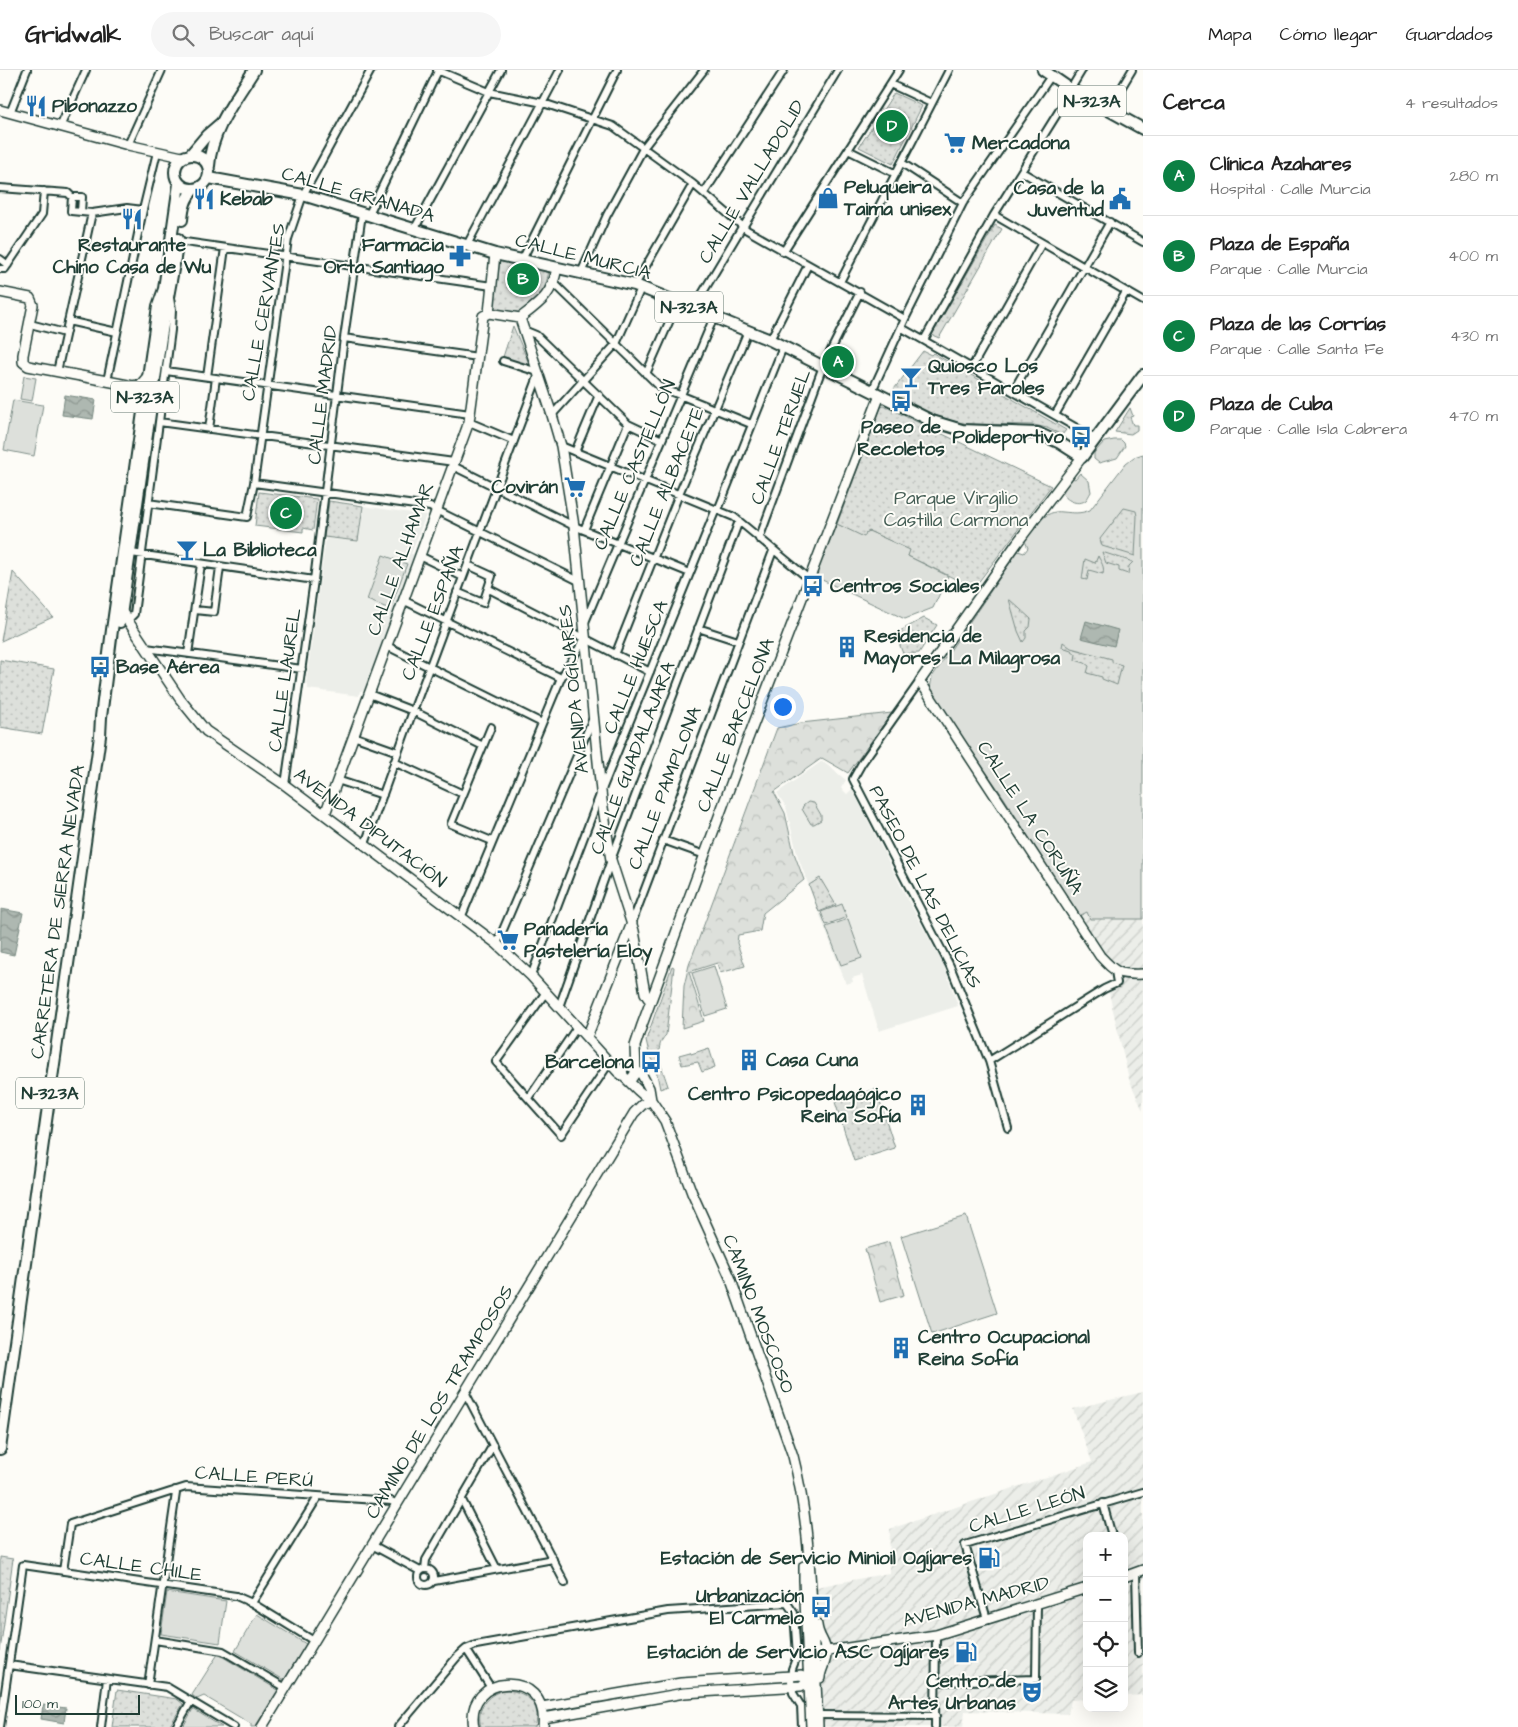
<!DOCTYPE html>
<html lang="es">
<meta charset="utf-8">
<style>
:root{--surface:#fff;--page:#f6f6f6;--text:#222;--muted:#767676;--line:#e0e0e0;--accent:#0b8043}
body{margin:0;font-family:"Architects Daughter",sans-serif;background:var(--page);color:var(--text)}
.controls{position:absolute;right:15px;bottom:15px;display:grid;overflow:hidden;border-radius:10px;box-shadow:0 5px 20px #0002}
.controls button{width:45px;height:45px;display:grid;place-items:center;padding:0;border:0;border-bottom:1px solid var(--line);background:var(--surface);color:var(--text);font:25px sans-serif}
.scale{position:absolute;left:15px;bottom:12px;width:125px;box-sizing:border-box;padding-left:5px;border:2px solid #1f3d34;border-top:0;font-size:14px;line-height:18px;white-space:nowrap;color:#1f3d34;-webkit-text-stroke:4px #fdfcf7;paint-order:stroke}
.you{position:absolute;left:782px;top:636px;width:18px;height:18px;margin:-12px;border:4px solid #fff;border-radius:50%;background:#1a73e8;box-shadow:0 0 0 8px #1a73e833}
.badge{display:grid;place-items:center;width:32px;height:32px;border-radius:50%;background:var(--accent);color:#fff;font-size:16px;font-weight:700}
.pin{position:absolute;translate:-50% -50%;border:2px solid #fff;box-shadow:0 1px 5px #0006}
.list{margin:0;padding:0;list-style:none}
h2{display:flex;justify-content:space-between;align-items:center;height:65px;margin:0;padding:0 20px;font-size:21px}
h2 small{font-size:16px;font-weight:400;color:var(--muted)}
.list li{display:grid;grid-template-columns:32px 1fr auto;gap:15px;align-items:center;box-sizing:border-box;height:80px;padding:0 20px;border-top:1px solid var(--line)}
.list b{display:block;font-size:19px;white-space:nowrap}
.list p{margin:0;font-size:16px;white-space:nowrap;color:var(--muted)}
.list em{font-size:16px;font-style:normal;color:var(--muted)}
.icon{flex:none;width:28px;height:28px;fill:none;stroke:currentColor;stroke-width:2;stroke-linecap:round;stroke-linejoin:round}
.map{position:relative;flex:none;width:1143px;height:1657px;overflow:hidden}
header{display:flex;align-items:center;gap:30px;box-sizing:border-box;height:70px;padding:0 25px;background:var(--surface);border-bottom:1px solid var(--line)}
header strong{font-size:24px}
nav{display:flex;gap:28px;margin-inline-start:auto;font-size:18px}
.search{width:350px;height:45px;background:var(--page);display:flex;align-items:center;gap:12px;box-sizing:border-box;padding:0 18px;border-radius:28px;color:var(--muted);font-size:19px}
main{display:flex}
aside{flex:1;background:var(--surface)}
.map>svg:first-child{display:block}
.built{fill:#eceee9}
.industrial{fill:url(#industrial-furrows)}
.grass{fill:#dde0db;stroke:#7e8e88}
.forest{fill:url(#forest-crowns);stroke:#7e8e88}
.park{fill:url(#park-dots);stroke:#7e8e88}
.water{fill:url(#water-waves);stroke:#75877f}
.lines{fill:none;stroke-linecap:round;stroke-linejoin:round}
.street-casing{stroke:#1f3d34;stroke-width:10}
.secondary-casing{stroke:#1f3d34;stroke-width:12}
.primary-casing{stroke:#1f3d34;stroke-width:14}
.street{stroke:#fdfcf7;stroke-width:6}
.secondary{stroke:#fdfcf7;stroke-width:9}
.primary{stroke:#fdfcf7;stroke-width:10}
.labels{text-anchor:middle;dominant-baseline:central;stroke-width:4;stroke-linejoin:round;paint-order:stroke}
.shield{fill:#fdfcf7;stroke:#62766e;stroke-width:1}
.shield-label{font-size:18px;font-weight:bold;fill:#1f3d34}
.poi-label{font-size:19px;font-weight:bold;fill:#1f3d34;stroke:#fdfcf7;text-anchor:start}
.street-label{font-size:19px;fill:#1f3d34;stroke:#fdfcf7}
.park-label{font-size:19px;fill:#455e55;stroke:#fdfcf7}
</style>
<header>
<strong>Gridwalk</strong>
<div class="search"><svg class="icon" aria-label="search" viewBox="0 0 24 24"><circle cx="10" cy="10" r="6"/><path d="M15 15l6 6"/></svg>Buscar aquí</div>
<nav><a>Mapa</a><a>Cómo llegar</a><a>Guardados</a></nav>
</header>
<main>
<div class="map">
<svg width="1143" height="1657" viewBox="0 0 1143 1657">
<defs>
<pattern id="industrial-furrows" width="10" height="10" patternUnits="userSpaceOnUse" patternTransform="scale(1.25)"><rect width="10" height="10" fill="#eceee9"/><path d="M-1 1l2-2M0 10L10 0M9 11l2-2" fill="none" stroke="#cacdc8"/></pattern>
<pattern id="forest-crowns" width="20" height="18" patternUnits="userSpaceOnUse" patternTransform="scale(1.25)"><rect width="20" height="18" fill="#dde0db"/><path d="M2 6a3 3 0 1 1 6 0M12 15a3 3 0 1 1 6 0" fill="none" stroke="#bdc1bd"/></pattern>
<pattern id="park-dots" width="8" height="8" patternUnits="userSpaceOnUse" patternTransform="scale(1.25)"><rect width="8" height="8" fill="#dde0db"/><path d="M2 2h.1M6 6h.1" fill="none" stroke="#bdc1bd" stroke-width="1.8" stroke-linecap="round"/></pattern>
<pattern id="water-waves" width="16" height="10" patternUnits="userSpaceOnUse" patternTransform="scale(1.25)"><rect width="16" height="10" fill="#aeb8b1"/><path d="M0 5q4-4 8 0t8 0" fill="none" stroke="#8d9791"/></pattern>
</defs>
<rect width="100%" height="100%" fill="#fdfcf7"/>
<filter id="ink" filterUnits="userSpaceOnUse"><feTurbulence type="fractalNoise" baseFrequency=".02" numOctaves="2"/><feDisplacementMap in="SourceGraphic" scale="10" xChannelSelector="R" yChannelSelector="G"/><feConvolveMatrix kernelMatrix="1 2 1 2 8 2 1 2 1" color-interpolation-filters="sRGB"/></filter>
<g filter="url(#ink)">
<!-- built -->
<path class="built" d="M363 436 426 445 411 484H414L364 621H360L359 626 308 619V614L306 613 326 467 358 471Z
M822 691 846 710 841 718 847 724 852 719 908 830 944 896 958 936 879 961 862 905 852 908 853 912 846 914 798 787 786 737 777 723Z"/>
<!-- industrial -->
<path class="industrial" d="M1087 841 1091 849H1143V1041L1129 1009 1109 923 1116 897 1102 881 1079 846Z
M1143 1322V1625L1124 1626V1466H1087V1629L1071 1630 1068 1644 965 1641 963 1657H820L816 1517 889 1503 890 1459 1092 1392 1073 1339Z"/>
<!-- grass -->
<path class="grass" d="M24 306 36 308 32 331 20 329Z
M13 330 43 335 34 386 4 380Z
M1114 370H1121L1124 373 1125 376 1117 388 1099 393 1094 389V383L1104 372Z
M1143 384V849H1090L1087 842 1079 846 1004 728 930 619 932 607 1018 481 1024 483 1028 478 1025 471C1034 458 1044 439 1063 442 1074 443 1080 444 1090 440L1126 393 1134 387Z
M1080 403 1089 411 1091 422C1089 425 1088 428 1086 430 1079 436 1067 431 1063 424L1064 419 1073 408 1075 409Z
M837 454 864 466 865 463 869 461 911 480 908 486 948 506 933 538 905 549 820 509 816 502 818 497Z
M383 485 407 494 390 539 367 530Z
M842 834 847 847 826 855 821 842Z
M848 849 862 888 841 895 826 857Z
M714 896 727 939 705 946 692 903Z
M966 1146 997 1243 932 1264 901 1166Z
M167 1522 226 1531 220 1573 161 1564Z
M257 1544 306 1574 284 1610 235 1581Z
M218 1584 278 1620 255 1657H251V1654L204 1626 197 1629 192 1625Z
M193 1639 222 1657H183Z"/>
<!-- forest -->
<path class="forest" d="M892 643 848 703 822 688 774 722 785 743 794 783 804 810 763 843 760 861 738 865 737 873 745 896 720 903 717 893 689 902 704 951 682 958 684 916 689 895 777 658 801 653Z
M889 1172 904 1225 880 1232 865 1179Z"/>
<!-- park -->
<path class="park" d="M894 23 922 36 893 94 859 77Z
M995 155 1002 159 939 268 932 265Z
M500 190 549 200C545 224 540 229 520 244L493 239Z
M513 256 530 296 503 287Z
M923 281 931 285 933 283 1066 360 1062 365 1047 358 1034 355 969 354 953 351 937 346 891 323Z
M884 336 1051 416 974 518 908 486 910 480 869 461 866 463 864 467 837 454 881 337Z
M1130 338 1133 346 1130 347 1133 355H1137V360L1131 364 1115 362Z
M259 422 317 429 313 460 303 458V462L255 456Z
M329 431 363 436 358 471 324 467Z
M1124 438 1136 441 1137 446 1135 486 1102 476 1100 469Z
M1102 482 1133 492 1129 496 1128 504 1119 501V497L1106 493Z
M1098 486C1101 492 1105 497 1103 504L1089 500 1087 510 1082 509 1085 489 1095 493Z
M13 502 53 547 1 571Z
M1009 529 1031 549 1030 557 1026 561V568L1023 572 1018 561Z
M924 548 937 555 919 583 903 584 898 570 900 561Z
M1063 572 1071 578 1112 589V592L1122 595 1117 615 1102 609V607L1087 603 1089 596 1085 593 1075 590 1076 584 1071 580 1062 577Z
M0 590 54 599 42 664 0 657Z
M808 732 814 733 821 745V750L814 754H811L802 739 803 736Z
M820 808 836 835 819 842 809 815Z
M672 896 674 897 666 965C652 978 663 1000 668 1016L660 1019 655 994 649 983 646 970Z
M709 978 715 997 702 1002 698 992 682 995 679 985 690 982 691 984Z
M876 1019 895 1078 854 1091 835 1032Z
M0 1487 13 1489 0 1581Z
M117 1620 177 1629 183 1634 169 1657H112Z
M503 1620C525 1620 543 1634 535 1657H481C476 1638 486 1626 503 1620Z"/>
<!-- water -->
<path class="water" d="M65 325 96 330 93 349 62 345Z
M1086 551 1118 560 1114 576 1081 568Z
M1 839 23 843 14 885 0 882Z
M43 1635 66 1638 64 1653 41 1649Z"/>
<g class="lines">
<!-- street casing -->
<g class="street-casing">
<path id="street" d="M437 0 489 22 543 33 613 56 693 114 747 160 905 249
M890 14 931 33
M1108 40 1132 0
M10 43 27 0
M60 57 86 0
M128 75 162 0
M848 80 896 104
M902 93 963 133
M1022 102 1143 172
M0 118 68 123 72 127H82L81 142
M704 123 784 0
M72 127 71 141 92 143 127 138 143 140
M994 145 1143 231
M368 146 438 1
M415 158 501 0
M177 169 178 171 492 216
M467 175 560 0
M783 182 899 0
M0 189 8 195
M522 190 617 0
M0 199H5L42 144 44 121
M581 203 607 145 644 77 704 0
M840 212 949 0
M554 213 660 317 751 354
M635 215 693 114
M693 239 742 157 745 154 838 0
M68 251 117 262
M30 254 65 263
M902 258 1096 369
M524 260 536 265 628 354 662 370
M344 268 478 287
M770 270 808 195
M924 270 994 145 1072 20 1073 15 1082 0
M503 291 538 302
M972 297 1042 173
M166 301 470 344
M57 302 92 143
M646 304 678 232
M207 307 225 178
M107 311 143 140 157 82
M872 321 905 249 963 133 1051 6
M1013 321 1110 152
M552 345 616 274 641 218
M1055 345 1126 222
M159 352 454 392
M469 352 514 371
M209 359 216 308
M561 376 734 447 809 509
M575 382 599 325
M453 396 574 456 690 503
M254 413 430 437 579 511
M148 433 247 447 254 413 288 169 303 125 371 0
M718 440 783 277
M584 460 628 354
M759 469 823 296 860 222
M129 481 131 483 314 510
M420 486 463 507
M489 519 650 602
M457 522 483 533 492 506 468 495
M403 530 561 608
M195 540 214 542 220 497
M127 551 134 544 171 260 172 240 170 228
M585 552 714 247
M698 558 738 571
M387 576 542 653
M146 578 302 599
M188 584 201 494
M615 585 679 424 748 261
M920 611 862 693 853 709 950 896 989 991 1008 1058
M369 624 413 641 483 676
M491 657 451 754 492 771
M353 666 398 682
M394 692 463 724
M337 710 383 725
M285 715 314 510 344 268 362 144
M663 770 705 785
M365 774 413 641 539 304
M461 848 561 608 585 568
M632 853 773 481
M497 874 593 648
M531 906 601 722 716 439
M546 922 496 992 561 1065 610 992
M559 937 611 790 739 451
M989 991 1104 919 1117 913 1115 901
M529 1028 577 957
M465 1322 565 1513
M462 1430 497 1499
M1103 1433 1112 1466
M372 1475 420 1501
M418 1507a8 8 0 1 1 16 0a8 8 0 1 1-16 0Z
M425 1499 426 1490 493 1375
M63 1501 70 1454 186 1417 391 1431 397 1434
M1136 1503 1138 1583
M434 1511 553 1489
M252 1533 318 1427
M987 1549 965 1475 1143 1422
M155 1570 223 1581 286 1618
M466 1579 491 1618
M9 1595 167 1617 234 1657
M936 1612 1036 1609 1037 1533
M148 1615 176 1423 175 1420
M818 1645 936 1646
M0 1657 23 1495 236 1526 252 1533 314 1571
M101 1657 107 1609
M176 1657 191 1631
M398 1657 457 1587 466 1579 476 1575 668 1541 787 1533 794 1543 797 1586 792 1599 791 1611 793 1623 801 1636 802 1657
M935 1657 936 1565"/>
</g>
<!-- secondary casing -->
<g class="secondary-casing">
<path id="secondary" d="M0 40 128 75 182 87
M495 184 489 243 520 248C541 232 552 225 557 198
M0 222 30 228 33 235 23 285V292L28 296 133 316 141 314 149 305
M520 248 552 345 561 376 574 456 602 731 611 790 634 861 645 923 648 928 651 930
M133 316 144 337
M1082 387 1017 473 920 611 1100 886C1116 903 1118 905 1143 904
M119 542H122L180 629 206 661 285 715 497 874 531 906 618 1002C630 1010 638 1024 651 1030
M325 744 469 352 483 246 489 243
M587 967 632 853
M636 1002 641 1003 649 1018 651 1030 665 1051 692 1123 730 1207 793 1386C807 1440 810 1497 813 1553 814 1588 817 1622 818 1657
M623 1005 622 1000 625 996H630L635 999
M628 1009 632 1008 636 1002 635 976 642 955 739 692 880 325
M804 1496V1510L811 1657
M1124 1507 1143 1500
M817 1555C818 1568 827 1572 826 1585 826 1593 820 1600 820 1608
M814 1583 936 1565 1087 1518
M542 1637 681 1613 791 1606 801 1605 809 1610
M544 1648 684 1623 801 1616 809 1610 815 1599
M262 1657 634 1043 642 1035 651 1030
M474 1657C463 1603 550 1597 543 1657"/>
</g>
<!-- primary casing -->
<g class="primary-casing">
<path id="primary" d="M1043 0 1072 20 1143 59
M191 84 207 65 221 53
M175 102a17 17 0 1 1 34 0a17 17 0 1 1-34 0Z
M209 96C211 60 236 29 254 0
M209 108 303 125 495 184 635 215 770 270 932 351 962 360 1038 363 1060 373 1082 387 1143 305
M182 150C183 138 185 128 194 119
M120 552 160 274C165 239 173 204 178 169
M0 1379 100 666 101 647 112 560 155 258 158 236 164 219 179 114"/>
</g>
<!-- street -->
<use href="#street" class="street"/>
<!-- secondary -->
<use href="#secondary" class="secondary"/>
<!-- primary -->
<use href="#primary" class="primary"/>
</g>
</g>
<!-- icons -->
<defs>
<g id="restaurant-bare" transform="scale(1.725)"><path d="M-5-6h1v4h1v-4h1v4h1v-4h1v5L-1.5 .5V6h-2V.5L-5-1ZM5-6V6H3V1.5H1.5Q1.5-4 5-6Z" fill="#1f6fb2" stroke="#fdfcf7" stroke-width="2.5" paint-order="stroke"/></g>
<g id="supermarket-bare" transform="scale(1.725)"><path d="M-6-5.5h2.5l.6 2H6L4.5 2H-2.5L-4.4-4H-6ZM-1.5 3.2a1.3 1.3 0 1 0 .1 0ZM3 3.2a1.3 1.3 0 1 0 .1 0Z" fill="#1f6fb2" stroke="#fdfcf7" stroke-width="2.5" paint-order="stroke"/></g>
<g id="shop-bare" transform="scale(1.725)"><path d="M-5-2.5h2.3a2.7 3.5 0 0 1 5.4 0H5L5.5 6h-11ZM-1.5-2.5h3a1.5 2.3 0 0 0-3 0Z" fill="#1f6fb2" stroke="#fdfcf7" stroke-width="2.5" paint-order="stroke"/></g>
<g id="civic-bare" transform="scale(1.725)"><path d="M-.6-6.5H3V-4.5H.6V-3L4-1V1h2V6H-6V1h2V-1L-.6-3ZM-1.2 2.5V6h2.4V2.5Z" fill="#1f6fb2" stroke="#fdfcf7" stroke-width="2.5" paint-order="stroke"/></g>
<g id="pharmacy-bare" transform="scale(1.725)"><path d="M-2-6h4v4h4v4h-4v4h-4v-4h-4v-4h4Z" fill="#1f6fb2" stroke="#fdfcf7" stroke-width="2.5" paint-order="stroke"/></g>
<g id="bar-bare" transform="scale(1.725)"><path d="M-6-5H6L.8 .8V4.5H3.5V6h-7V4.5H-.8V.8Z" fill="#1f6fb2" stroke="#fdfcf7" stroke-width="2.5" paint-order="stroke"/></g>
<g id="bus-bare" transform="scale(1.725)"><path d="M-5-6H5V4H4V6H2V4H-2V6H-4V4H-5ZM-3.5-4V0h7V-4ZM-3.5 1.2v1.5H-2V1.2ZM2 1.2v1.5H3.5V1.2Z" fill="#1f6fb2" stroke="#fdfcf7" stroke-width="2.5" paint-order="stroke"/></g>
<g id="building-bare" transform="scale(1.725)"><path d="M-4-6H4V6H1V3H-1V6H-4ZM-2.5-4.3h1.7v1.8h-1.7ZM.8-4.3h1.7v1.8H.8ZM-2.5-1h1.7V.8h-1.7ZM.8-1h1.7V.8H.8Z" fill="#1f6fb2" stroke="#fdfcf7" stroke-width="2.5" paint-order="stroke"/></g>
<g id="fuel-bare" transform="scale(1.725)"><path d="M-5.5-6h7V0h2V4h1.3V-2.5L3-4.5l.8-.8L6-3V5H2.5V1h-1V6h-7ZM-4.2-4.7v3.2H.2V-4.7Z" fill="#1f6fb2" stroke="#fdfcf7" stroke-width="2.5" paint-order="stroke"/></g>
<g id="theatre-bare" transform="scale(1.725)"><path d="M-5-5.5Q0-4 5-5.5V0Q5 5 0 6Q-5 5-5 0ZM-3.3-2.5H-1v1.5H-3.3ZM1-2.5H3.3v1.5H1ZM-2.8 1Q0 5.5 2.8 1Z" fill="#1f6fb2" stroke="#fdfcf7" stroke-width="2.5" paint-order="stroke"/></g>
</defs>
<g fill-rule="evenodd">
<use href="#restaurant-bare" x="36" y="36"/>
<use href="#supermarket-bare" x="955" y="73"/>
<use href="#shop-bare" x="828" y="128"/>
<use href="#restaurant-bare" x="204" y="129"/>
<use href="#civic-bare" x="1120" y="129"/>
<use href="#restaurant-bare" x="132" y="149"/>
<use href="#pharmacy-bare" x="460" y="186"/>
<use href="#bar-bare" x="911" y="307"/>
<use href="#bus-bare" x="901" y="331"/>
<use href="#bus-bare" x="1081" y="367"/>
<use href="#supermarket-bare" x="575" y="417"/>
<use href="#bar-bare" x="187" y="480"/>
<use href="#bus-bare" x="813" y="516"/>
<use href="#building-bare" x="847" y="577"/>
<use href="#bus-bare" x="100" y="597"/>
<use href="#supermarket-bare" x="508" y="870"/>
<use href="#building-bare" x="749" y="990"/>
<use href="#bus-bare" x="651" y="992"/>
<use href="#building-bare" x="918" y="1035"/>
<use href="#building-bare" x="901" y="1278"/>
<use href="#fuel-bare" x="989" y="1488"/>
<use href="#bus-bare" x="821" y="1537"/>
<use href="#fuel-bare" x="966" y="1582"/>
<use href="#theatre-bare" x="1032" y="1622"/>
</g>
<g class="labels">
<!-- shield labels -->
<g class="shield">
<rect x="1058" y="15.5" width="68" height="31" rx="4"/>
<rect x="655" y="221.5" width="68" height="31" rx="4"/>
<rect x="111" y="311.5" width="68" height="31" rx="4"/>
<rect x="16" y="1007.5" width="68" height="31" rx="4"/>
</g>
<g class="shield-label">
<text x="1092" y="31">N-323A</text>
<text x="689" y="237">N-323A</text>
<text x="145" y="327">N-323A</text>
<text x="50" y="1023">N-323A</text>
</g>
<!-- poi labels -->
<g class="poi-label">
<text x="52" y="36">Pibonazzo</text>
<text x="972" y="73">Mercadona</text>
<text x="844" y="117">Peluqueira<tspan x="844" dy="22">Taima unisex</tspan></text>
<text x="1104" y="118" text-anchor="end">Casa de la<tspan x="1104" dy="22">Juventud</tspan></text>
<text x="220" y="129">Kebab</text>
<text x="132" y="175" text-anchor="middle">Restaurante<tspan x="132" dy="22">Chino Casa de Wu</tspan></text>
<text x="444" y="175" text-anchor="end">Farmacia<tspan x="444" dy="22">Orta Santiago</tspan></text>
<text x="928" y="296">Quiosco Los<tspan x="928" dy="22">Tres Faroles</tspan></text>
<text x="901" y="357" text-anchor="middle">Paseo de<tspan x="901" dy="22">Recoletos</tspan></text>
<text x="1064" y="367" text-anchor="end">Polideportivo</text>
<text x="558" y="417" text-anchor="end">Covirán</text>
<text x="203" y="480">La Biblioteca</text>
<text x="830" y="516">Centros Sociales</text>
<text x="864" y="566">Residencia de<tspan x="864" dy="22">Mayores La Milagrosa</tspan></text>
<text x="116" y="597">Base Aérea</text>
<text x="524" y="859">Panadería<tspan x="524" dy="22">Pastelería Eloy</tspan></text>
<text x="766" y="990">Casa Cuna</text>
<text x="634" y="992" text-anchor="end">Barcelona</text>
<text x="901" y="1024" text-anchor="end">Centro Psicopedagógico<tspan x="901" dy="22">Reina Sofía</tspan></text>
<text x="918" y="1267">Centro Ocupacional<tspan x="918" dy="22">Reina Sofía</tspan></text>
<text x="972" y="1488" text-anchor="end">Estación de Servicio Minioil Ogíjares</text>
<text x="804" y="1526" text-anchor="end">Urbanización<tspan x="804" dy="22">El Carmelo</tspan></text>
<text x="949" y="1582" text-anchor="end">Estación de Servicio ASC Ogíjares</text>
<text x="1016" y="1611" text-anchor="end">Centro de<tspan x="1016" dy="22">Artes Urbanas</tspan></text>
</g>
<!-- street labels -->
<g class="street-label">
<text transform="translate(752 112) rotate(-59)">CALLE VALLADOLID</text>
<text transform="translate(358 125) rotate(16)">CALLE GRANADA</text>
<text transform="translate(583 187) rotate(14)">CALLE MURCIA</text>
<text transform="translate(264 242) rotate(-80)">CALLE CERVANTES</text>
<text transform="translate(323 325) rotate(-83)">CALLE MADRID</text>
<text transform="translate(781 367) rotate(-70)">CALLE TERUEL</text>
<text transform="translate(635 395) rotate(-67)">CALLE CASTELLÓN</text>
<text transform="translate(667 417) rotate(-68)">CALLE ALBACETE</text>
<text transform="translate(401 489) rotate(-70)">CALLE ALHAMAR</text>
<text transform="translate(433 543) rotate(-69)">CALLE ESPAÑA</text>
<text transform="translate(636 597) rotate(-68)">CALLE HUESCA</text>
<text transform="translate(285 610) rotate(-82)">CALLE LAUREL</text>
<text transform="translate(574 619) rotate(-96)">AVENIDA OGÍJARES</text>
<text transform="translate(736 655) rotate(-69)">CALLE BARCELONA</text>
<text transform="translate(633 688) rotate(-69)">CALLE GUADALAJARA</text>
<text transform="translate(665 718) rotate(-69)">CALLE PAMPLONA</text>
<text transform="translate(1030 748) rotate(57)">CALLE LA CORUÑA</text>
<text transform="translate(370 758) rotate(37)">AVENIDA DIPUTACIÓN</text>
<text transform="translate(925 817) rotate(63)">PASEO DE LAS DELICIAS</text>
<text transform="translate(58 842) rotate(-82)">CARRETERA DE SIERRA NEVADA</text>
<text transform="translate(758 1244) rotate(69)">CAMINO MOSCOSO</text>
<text transform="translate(440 1332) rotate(-59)">CAMINO DE LOS TRAMPOSOS</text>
<text transform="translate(254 1407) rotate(4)">CALLE PERÚ</text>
<text transform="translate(1027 1440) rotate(-17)">CALLE LEÓN</text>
<text transform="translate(141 1497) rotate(8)">CALLE CHILE</text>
<text transform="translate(976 1532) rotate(-15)">AVENIDA MADRID</text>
</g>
<!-- park labels -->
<g class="park-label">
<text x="956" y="428">Parque Virgilio<tspan x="956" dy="22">Castilla Carmona</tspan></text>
</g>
</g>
</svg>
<div class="controls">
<button>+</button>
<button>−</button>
<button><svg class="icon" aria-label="locate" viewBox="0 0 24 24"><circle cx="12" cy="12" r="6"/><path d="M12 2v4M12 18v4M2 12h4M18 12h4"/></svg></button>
<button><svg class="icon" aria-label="layers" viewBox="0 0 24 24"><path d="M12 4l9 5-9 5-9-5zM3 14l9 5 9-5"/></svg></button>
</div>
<div class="scale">100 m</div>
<div class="you"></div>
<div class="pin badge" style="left:838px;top:292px">A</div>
<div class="pin badge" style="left:523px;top:209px">B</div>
<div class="pin badge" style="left:286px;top:443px">C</div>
<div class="pin badge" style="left:892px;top:56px">D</div>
</div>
<aside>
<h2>Cerca<small>4 resultados</small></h2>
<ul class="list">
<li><span class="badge">A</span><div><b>Clínica Azahares</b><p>Hospital · Calle Murcia</p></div><em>280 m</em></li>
<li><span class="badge">B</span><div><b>Plaza de España</b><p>Parque · Calle Murcia</p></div><em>400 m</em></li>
<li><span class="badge">C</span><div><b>Plaza de las Corrías</b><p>Parque · Calle Santa Fe</p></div><em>430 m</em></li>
<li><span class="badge">D</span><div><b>Plaza de Cuba</b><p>Parque · Calle Isla Cabrera</p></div><em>470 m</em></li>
</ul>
</aside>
</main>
